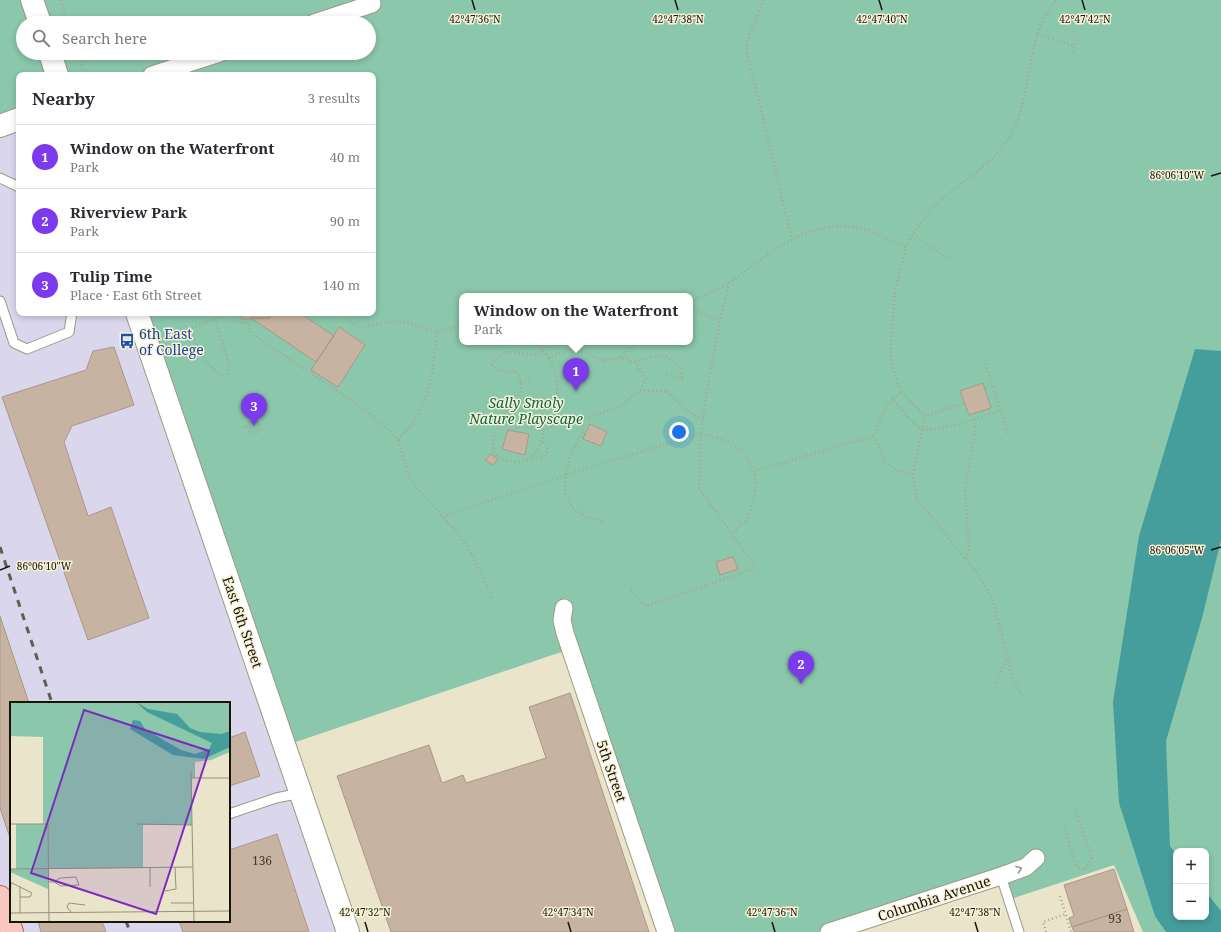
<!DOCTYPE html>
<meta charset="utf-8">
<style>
:root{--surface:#fff;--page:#f7f7f7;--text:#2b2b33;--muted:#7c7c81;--line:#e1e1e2;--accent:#7c3aed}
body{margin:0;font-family:"Noto Serif",serif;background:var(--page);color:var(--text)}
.controls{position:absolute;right:12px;bottom:12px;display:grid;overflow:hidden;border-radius:8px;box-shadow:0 2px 6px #0003}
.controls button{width:36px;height:36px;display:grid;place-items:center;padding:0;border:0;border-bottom:1px solid var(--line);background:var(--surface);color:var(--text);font:20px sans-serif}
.you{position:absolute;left:679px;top:432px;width:14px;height:14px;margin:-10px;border:3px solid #fff;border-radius:50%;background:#1a73e8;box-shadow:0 0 0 6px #1a73e833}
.badge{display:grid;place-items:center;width:26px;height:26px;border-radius:50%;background:var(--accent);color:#fff;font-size:13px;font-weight:700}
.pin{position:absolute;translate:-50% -33px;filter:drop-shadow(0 1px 2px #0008)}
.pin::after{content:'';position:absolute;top:21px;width:14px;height:12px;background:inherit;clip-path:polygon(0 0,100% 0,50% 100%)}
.popup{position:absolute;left:459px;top:293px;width:234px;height:52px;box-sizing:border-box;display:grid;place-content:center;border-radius:8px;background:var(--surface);filter:drop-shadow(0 1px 3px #0005);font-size:13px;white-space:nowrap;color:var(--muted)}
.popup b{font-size:15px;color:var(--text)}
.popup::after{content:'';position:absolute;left:50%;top:100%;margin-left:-8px;border:8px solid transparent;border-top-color:var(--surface)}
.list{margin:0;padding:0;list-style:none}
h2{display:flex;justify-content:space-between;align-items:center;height:52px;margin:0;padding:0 16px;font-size:17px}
h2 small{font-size:13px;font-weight:400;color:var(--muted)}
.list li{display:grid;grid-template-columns:26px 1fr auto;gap:12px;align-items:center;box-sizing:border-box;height:64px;padding:0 16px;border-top:1px solid var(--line)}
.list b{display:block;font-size:15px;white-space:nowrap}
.list p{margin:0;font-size:13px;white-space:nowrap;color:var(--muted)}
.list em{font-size:13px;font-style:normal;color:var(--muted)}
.icon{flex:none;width:22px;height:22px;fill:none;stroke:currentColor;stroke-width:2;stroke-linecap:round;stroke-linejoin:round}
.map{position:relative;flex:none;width:1221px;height:932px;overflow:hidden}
.search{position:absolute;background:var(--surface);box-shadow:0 2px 6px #0003;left:16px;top:16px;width:360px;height:44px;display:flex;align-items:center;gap:10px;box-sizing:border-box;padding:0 14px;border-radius:22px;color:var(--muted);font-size:15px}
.panel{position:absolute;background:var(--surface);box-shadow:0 2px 6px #0003;left:16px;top:72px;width:360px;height:244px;border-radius:8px}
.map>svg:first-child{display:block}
.commercial{fill:#dad6ec;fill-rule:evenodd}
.green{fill:#8ac7ab;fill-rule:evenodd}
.water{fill:#459d9c}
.building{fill:#c7b3a1;stroke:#ac9886}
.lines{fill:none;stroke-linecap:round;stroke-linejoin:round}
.lane-casing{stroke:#9e9981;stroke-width:11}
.street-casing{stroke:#9e9981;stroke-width:19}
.secondary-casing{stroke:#9e9981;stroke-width:24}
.primary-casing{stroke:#a77065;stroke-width:24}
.path{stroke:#a9a590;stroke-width:2.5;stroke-dasharray:1 3;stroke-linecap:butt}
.lane{stroke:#fff;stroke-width:9}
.street{stroke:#fff;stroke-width:17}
.secondary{stroke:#fff;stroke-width:22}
.primary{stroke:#f9c7bf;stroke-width:22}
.rail{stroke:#615e4f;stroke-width:3;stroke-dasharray:7 7;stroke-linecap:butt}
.path-bridge{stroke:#a9a590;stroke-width:2.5;stroke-dasharray:1 3;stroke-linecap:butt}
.oneway{stroke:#969591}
.ticks{fill:none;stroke:#16140b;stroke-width:1.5}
.labels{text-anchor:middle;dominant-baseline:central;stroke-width:3;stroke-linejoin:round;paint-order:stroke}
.number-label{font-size:12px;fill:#423c30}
.transit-label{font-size:14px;fill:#164399;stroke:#f7f1d7;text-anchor:start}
.park-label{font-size:14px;font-style:italic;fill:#0f6649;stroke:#f7f1d7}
.street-label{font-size:14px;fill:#16140b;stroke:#f7f1d7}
.inset-road{fill:none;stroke:#95917e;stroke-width:1}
.view{fill:#7b2cbf;fill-opacity:0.15;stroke:#7b2cbf;stroke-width:2}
.inset-edge{fill:none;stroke:#16140b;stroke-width:2}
.ticks-label{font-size:10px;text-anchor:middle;fill:#16140b;stroke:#f7f1d7;stroke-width:3;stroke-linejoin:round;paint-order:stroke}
</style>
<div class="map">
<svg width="1221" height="932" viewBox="0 0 1221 932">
<rect width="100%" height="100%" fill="#e9e4ca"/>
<!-- commercial -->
<path class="commercial" d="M0 0 23 23V53L19 75V313H137L348 932H0ZM11 703H229V921H11Z"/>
<!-- green -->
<path class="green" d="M0 0H29L37 23H23V53H47L54 75H19V119L0 126Z
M32 0H1221V932H1143L1114 865 1008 900 1001 876 829 932H666L570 649 284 746 137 313H373V75H57L50 53H369V23H40ZM462 296H690V342H462ZM1176 851H1206V917H1176Z"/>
<!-- water -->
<path class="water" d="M1195 349 1221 351V540L1202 618 1166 741 1170 846 1176 854V917H1206V892L1221 911V932H1166L1155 916 1119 803 1113 702 1139 536Z"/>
<!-- building -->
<path class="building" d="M241 313H270V318L242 319Z
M270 313H300L334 336 316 362 251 318H270Z
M339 327 365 345 338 387 311 370Z
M114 347 134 405 72 426 64 442 88 516 111 507 149 618 88 640 2 397 86 370 93 351Z
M983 383 991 408 969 415 960 391Z
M590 424 607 432 601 446 583 439Z
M508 430 529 434 525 455 502 449Z
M491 454 498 459 493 465 485 460Z
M733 557 738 569 720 575 716 562Z
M0 616 29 703H11V841L0 808Z
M570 693 649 932H391L337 776 429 745 442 783 463 775 466 783 546 758 529 707Z
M245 732 260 776 229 786V738Z
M277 834 309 932H183L179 921H229V850Z
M1114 869 1127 909 1072 927 1069 918 1074 916 1064 885Z
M1127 909 1134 932H1074L1072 927Z
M38 921H102L106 932H41Z"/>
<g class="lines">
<!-- lane casing -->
<g class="lane-casing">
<path id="lane" d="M0 178 19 187
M0 301 14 343 27 349 69 332 72 313
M229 814 276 798 301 793
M1001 876 1019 932"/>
</g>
<!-- street casing -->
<g class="street-casing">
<path id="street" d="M314 23 372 4 371 0
M152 75 220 53
M564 608 562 620 565 633 666 932
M829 932 1001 876 1026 867 1036 858"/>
</g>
<!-- secondary casing -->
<g class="secondary-casing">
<path id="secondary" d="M32 0 40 23
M50 53 57 75
M0 126 19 119
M137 313 348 932"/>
</g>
<!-- primary casing -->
<g class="primary-casing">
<path id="primary" d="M0 897 12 932"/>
</g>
<!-- path -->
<path class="path" d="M61 0 68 23
M764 0 749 36 746 48 792 239
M1037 34 1074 46
M1073 52 1076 39
M78 53 85 75
M913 235 947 258
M906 247C914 232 922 219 934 207 959 182 993 166 1011 134 1028 104 1027 68 1037 35 1041 21 1048 11 1056 0
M690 302 729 284
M690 308 720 321
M231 313 235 322 248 323 251 333 367 411 398 439 410 480 444 518 449 514 566 475 701 433 732 443 744 453 754 471 756 485 753 503 747 519 731 534
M337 313 360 328 392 321 407 323 437 332 462 325
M190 328C193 334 194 341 197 347 201 355 215 374 223 376L226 375 230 368 215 319
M177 333 231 313
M535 342 549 358
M543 351C527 363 508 339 492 365 498 373 507 372 516 371 520 378 523 387 520 395 517 400 512 405 508 410 502 420 484 448 499 457 504 460 510 462 517 462 535 462 541 446 544 430L558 424
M621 357 637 342
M984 360 1008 434
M635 362 651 357 666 356 681 367 683 380 665 373
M521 382 531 378
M640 391H667L690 413 703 419
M902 392 925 416 965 403
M892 398C897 404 911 422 917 426 934 437 982 416 1000 410
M583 419 558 424 557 378 549 358 570 349 586 353 604 361 621 357 635 362 646 379 640 391 619 407 583 419 582 433 570 456 566 475 565 492 572 507 586 517 602 521
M248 427a6 6 0 1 1 12 0a6 6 0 1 1-12 0Z
M244 427H246
M513 431 519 426 544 430
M874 436 884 460 896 470 913 475
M398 439 411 426 425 401 432 375 437 332
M533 456 537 458 544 456 548 451 546 445 542 442
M914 470 913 475 916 498 977 573 993 600 1013 680 1023 696
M444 518 459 535 473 556 493 599
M965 558 969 550 965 490 976 426 974 419
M631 590 645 606 756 568 699 488 701 433 708 383 720 321 729 283 778 247 801 235 826 227 847 226 868 230 906 247 895 290 890 354 896 379 902 392C885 403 881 418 874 436L754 471
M996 683 1007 657
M1064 826 1076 865 1085 870 1092 858 1075 809
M1060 896 1071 932
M1046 932 1043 922 1066 914"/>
<!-- lane -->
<use href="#lane" class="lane"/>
<!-- street -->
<use href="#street" class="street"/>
<!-- secondary -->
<use href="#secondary" class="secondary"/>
<!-- primary -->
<use href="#primary" class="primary"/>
<!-- rail -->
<path class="rail" d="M0 547 52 703
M126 921 130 932"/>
<!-- path-bridge -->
<path class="path-bridge" d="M914 470 925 416"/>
</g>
<!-- one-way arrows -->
<defs><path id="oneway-chevron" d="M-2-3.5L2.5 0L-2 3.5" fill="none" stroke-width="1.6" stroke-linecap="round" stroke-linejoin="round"/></defs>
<use class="oneway" href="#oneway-chevron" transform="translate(1019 869) rotate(-21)"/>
<!-- ticks -->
<path class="ticks" d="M472 0 475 10M675 0 678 10M879 0 882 10M1082 0 1085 10M1211 176 1221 173M1211 550 1221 547M0 570 10 566M365 922 368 932M568 922 571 932M772 922 775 932M975 922 978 932"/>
<!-- icons -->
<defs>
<g id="bus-bare" transform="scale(1.2)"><path d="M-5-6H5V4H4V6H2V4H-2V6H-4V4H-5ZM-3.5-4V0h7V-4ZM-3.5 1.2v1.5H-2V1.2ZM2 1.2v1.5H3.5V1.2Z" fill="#1a4fb4" stroke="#f7f1d7" stroke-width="2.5" paint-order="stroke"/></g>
</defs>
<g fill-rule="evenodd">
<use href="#bus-bare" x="127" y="341"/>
</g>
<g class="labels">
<!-- number labels -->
<g class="number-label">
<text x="262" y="860">136</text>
<text x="1115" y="918">93</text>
</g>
<!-- transit labels -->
<g class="transit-label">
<text x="139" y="333">6th East<tspan x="139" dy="16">of College</tspan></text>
</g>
<!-- park labels -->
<g class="park-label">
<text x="526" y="402">Sally Smoly<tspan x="526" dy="16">Nature Playscape</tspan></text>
</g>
<!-- street labels -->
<g class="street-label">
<text transform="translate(243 622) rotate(71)">East 6th Street</text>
<text transform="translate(612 771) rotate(71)">5th Street</text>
<text transform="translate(934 898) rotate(-18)">Columbia Avenue</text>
</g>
</g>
<!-- overview -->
<g transform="translate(10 702)">
<rect width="220" height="220" fill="#e9e4ca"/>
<path d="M0 0H220V50L201 58 185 60V76H182V123H133V166L38 167V187L0 170V167H6V122H33V35L0 34Z" fill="#8ac7ab"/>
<path d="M126 0 138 7 167 12 180 26 190 30 211 32 220 29V45L194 57 163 53 120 27 123 18 130 19 135 27 171 48 185 52 199 47 202 41 137 10Z" fill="#459d9c"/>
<path class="inset-road" d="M181 70 184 220M182 76H220M0 122H38L39 220M127 122 182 123M0 167 183 165M0 180 22 191 20 195H10M38 180H44L50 176 66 175 69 183 51 184 44 180M10 184V211M140 185V166M155 189 166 187 165 165M0 201 1 180M161 201H183M0 211 220 209M62 211 57 205 59 201 75 203"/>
<path class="view" d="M74 8 199 49 146 212 21 171Z"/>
<rect width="220" height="220" class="inset-edge"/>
</g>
<g class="ticks-label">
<text x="475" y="23">42°47'36"N</text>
<text x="678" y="23">42°47'38"N</text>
<text x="882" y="23">42°47'40"N</text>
<text x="1085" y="23">42°47'42"N</text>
<text x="1177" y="179">86°06'10"W</text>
<text x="1177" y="554">86°06'05"W</text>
<text x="44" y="570">86°06'10"W</text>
<text x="365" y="916">42°47'32"N</text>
<text x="568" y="916">42°47'34"N</text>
<text x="772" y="916">42°47'36"N</text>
<text x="975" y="916">42°47'38"N</text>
</g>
</svg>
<div class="controls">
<button>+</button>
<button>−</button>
</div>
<div class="you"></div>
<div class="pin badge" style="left:576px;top:391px">1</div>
<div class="popup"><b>Window on the Waterfront</b>Park</div>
<div class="pin badge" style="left:801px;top:684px">2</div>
<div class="pin badge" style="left:254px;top:426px">3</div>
<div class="search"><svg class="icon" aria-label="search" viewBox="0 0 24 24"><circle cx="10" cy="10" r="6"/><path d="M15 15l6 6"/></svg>Search here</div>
<section class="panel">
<h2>Nearby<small>3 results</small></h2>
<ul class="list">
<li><span class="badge">1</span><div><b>Window on the Waterfront</b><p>Park</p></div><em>40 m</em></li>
<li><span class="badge">2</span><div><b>Riverview Park</b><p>Park</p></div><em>90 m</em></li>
<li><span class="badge">3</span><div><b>Tulip Time</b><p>Place · East 6th Street</p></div><em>140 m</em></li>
</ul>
</section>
</div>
